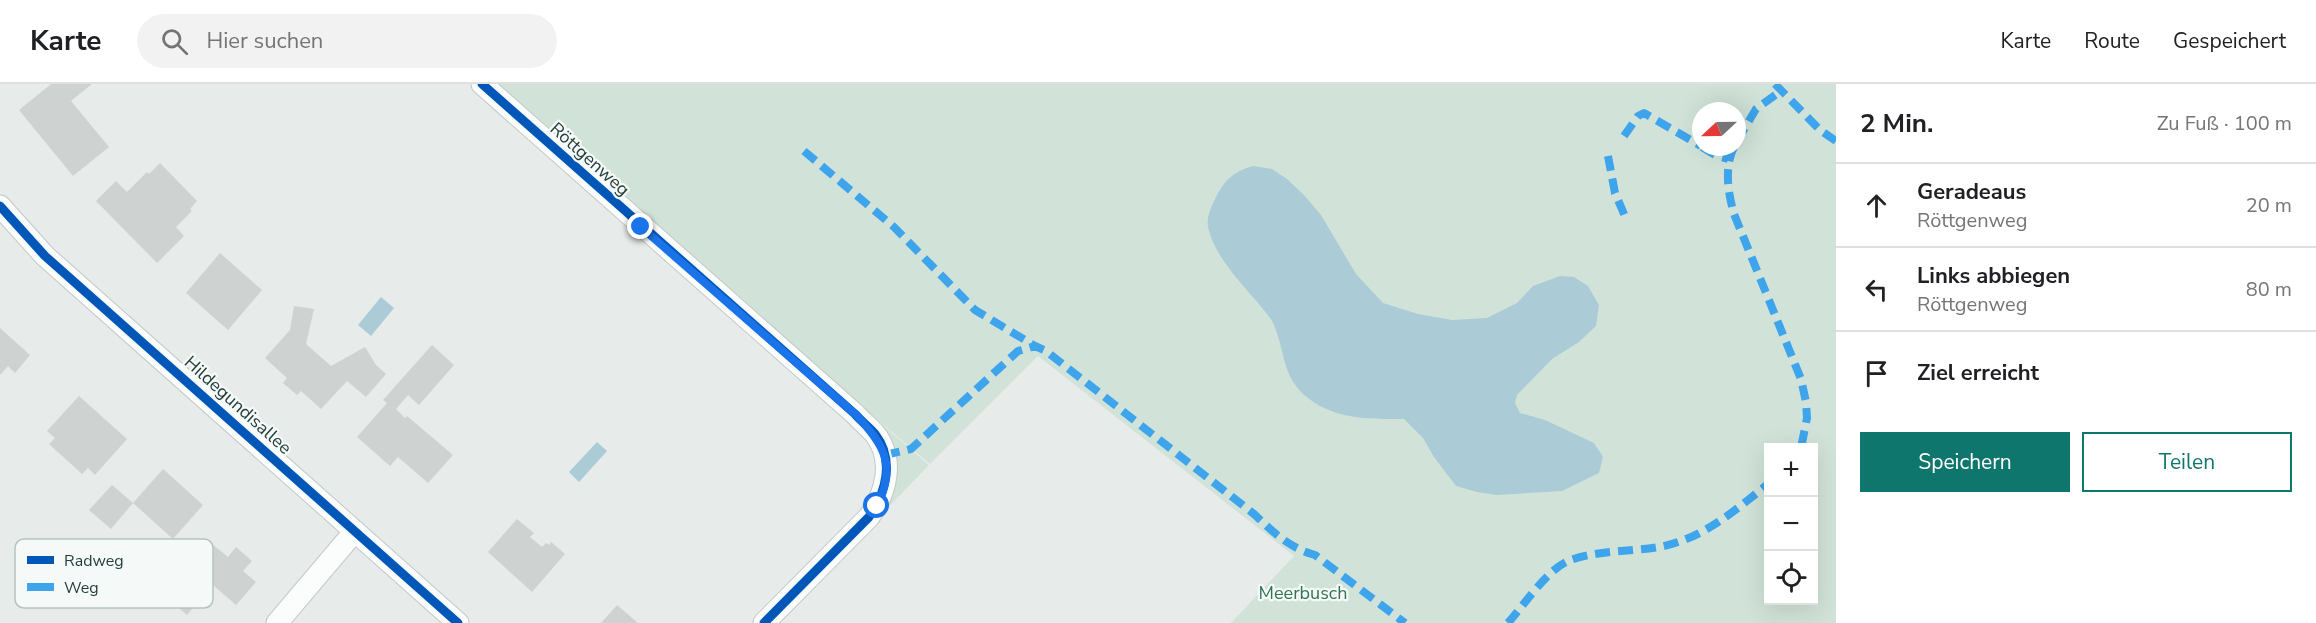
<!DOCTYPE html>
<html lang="de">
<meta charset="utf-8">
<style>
:root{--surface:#fff;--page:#f2f2f2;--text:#202124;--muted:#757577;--line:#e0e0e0;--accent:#0f766e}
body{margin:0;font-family:"Nunito Sans",sans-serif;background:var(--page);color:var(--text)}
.controls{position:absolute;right:18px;bottom:18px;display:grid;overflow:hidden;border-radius:0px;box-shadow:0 6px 24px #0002}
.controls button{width:54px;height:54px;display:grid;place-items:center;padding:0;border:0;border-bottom:2px solid var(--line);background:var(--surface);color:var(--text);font:30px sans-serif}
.compass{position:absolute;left:1692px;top:18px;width:54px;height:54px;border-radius:50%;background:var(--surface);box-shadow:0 6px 24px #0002;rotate:248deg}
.stop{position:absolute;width:18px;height:18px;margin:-14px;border:4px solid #1a73e8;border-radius:50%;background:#fff}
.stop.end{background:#1a73e8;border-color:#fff;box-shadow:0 2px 6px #0008}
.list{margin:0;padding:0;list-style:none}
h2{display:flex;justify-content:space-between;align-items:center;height:78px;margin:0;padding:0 24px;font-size:26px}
h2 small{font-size:20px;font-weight:400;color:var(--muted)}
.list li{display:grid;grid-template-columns:39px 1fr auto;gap:18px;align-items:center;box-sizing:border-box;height:84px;padding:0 24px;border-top:2px solid var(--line)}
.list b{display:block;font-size:22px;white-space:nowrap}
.list p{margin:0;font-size:20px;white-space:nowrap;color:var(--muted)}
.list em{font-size:20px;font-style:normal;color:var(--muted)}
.actions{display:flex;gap:12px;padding:18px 24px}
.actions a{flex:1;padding:14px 0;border:2px solid var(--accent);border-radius:0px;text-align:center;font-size:21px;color:var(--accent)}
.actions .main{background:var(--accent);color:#fff}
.icon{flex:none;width:33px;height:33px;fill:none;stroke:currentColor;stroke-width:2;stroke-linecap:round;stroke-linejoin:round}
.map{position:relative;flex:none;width:1836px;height:539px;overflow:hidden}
header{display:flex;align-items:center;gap:36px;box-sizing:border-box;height:84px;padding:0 30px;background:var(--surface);border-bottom:2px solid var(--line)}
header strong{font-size:28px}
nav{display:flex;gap:33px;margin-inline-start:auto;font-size:21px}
.search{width:420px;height:54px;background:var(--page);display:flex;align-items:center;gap:15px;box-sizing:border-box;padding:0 21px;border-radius:33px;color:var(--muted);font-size:22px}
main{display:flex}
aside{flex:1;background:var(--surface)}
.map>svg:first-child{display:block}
.green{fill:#d1e3d8;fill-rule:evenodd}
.water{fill:#abcbd6}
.building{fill:#ced2d1}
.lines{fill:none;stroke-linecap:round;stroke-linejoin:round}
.street-casing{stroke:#c4c8c7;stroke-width:23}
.street{stroke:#fbfcfc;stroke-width:21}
.quiet{stroke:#3ea4ec;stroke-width:8;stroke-dasharray:15 8;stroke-linecap:butt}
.cycleway-casing{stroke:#f5faf8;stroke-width:13}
.cycleway{stroke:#0057b8;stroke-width:9}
.route{stroke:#1a73e8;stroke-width:8}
.labels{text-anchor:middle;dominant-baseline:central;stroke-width:4.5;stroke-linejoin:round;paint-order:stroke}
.street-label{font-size:18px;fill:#253e3b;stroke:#f5faf8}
.park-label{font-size:18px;fill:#317353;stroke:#f5faf8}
.key{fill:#f5faf8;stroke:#b7c2bf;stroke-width:1.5}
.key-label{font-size:16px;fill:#253e3b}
</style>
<header>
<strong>Karte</strong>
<div class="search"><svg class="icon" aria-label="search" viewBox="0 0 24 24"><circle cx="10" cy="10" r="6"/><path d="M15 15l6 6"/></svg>Hier suchen</div>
<nav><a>Karte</a><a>Route</a><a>Gespeichert</a></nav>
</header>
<main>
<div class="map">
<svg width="1836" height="539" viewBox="0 0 1836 539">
<rect width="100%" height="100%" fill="#e7ebe9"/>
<!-- green -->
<path class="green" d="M490 0H1836V539H1231L1294 472 1038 272 930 380 644 139ZM1701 27H1737V63H1701ZM1768 364H1814V516H1768Z
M879 338 929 381 881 431 879 343Z"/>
<!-- water -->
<path class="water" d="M1253 82 1272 85 1287 95 1304 111 1321 131 1356 190 1383 219 1418 230 1452 236 1487 234 1517 219 1533 202 1560 192 1574 193 1588 202 1599 221 1596 242 1579 258 1552 275 1517 311 1515 319 1520 329 1545 336 1594 359 1603 373 1599 389 1562 407 1497 411 1477 408 1456 402 1434 373 1423 354 1404 335C1374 335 1342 336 1315 319 1281 297 1287 273 1274 241 1271 233 1263 226 1258 219 1240 198 1214 171 1208 143 1206 133 1212 121 1216 113 1225 95 1235 87 1253 82Z
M381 213 394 224 371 252 358 241Z
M597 358 607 367 579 398 569 388Z"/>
<!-- building -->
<path class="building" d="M51 0H92L71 17 109 63 73 92 19 26Z
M160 79 197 117 190 125 192 127 176 143 184 152 157 179 96 117 116 97 127 108 147 88 149 90Z
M220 169 262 206 228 246 186 209Z
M294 222 314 225 306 260 331 282 365 263 376 281 386 290 366 313 347 297 321 325 301 307 297 311 283 299 287 294 265 274 290 246Z
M0 244 30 271 15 289 8 282 0 291Z
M432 261 454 281 419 321 408 311 396 325 405 334 407 332 453 371 428 399 398 373 390 382 357 353 387 319 383 316Z
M79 312 127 355 95 391 88 384 82 390 49 360 55 354 47 347Z
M163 385 203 421 173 455 133 419Z
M112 401 133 419 111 445 89 426Z
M517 435 534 449 530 453 542 463 546 459 549 461 551 458 565 470 532 508 488 468Z
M212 460 228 473 236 463 252 477 243 487 256 498 236 521 213 501 187 531 166 513Z
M617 521 638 539H601Z"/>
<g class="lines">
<!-- street casing -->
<g class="street-casing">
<path id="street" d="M482 0 855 330C861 337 869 343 875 350 895 376 886 409 869 433L764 539
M0 122 45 172 458 539
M277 539 355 447"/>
</g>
<!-- street -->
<use href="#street" class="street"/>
<!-- quiet -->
<path class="quiet" d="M1775 0 1820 46 1836 57
M1624 52 1638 32 1644 29 1701 62
M1737 57 1756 25 1781 7
M1702 63 1717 72 1728 75
M1734 63C1724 83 1728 109 1734 130L1801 295 1806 318 1807 334 1801 364
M804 67 894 143 975 226 1035 262
M1608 72 1615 109 1627 137
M885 371 911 365 1018 267 1035 262 1046 267 1254 430C1273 448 1289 464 1315 471L1405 539
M1508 539C1524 521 1547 486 1568 477 1596 466 1630 468 1659 463 1703 455 1734 427 1768 400"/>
<!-- cycleway casing -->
<g class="cycleway-casing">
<path id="cycleway" d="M482 0 855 330C861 337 869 343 875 350 895 376 886 409 869 433L764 539
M0 122 45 172 458 539"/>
</g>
<!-- cycleway -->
<use href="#cycleway" class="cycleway"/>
</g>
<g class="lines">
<!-- route -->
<path class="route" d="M641 143 855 330C884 360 897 381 877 422"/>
</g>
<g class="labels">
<!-- street labels -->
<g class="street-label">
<text transform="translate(590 75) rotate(42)">Röttgenweg</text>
<text transform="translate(238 321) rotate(42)">Hildegundisallee</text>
</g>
<!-- park labels -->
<g class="park-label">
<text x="1303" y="509">Meerbusch</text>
</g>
</g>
<!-- legend -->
<rect x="15" y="455" width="198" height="69" rx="9" class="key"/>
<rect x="27" y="472" width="27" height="8" fill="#0057b8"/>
<rect x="27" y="499" width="27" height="8" fill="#3ea4ec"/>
<g class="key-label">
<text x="64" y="482">Radweg</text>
<text x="64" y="509">Weg</text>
</g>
</svg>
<div class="controls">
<button>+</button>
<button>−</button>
<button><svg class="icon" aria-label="locate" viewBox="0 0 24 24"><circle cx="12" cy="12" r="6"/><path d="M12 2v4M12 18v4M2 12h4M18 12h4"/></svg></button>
</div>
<svg class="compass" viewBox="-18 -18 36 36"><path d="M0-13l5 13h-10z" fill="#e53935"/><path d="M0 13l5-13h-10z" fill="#757577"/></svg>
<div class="stop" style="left:877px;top:422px"></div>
<div class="stop end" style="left:641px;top:143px"></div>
</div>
<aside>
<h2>2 Min.<small>Zu Fuß · 100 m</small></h2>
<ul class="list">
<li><svg class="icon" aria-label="ahead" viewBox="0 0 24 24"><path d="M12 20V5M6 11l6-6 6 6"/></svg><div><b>Geradeaus</b><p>Röttgenweg</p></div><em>20 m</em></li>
<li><svg class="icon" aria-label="left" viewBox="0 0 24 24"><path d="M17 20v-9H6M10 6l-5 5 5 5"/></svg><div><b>Links abbiegen</b><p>Röttgenweg</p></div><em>80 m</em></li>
<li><svg class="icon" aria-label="arrive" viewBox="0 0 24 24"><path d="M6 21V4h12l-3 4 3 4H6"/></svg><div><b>Ziel erreicht</b></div></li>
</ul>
<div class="actions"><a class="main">Speichern</a><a>Teilen</a></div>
</aside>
</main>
